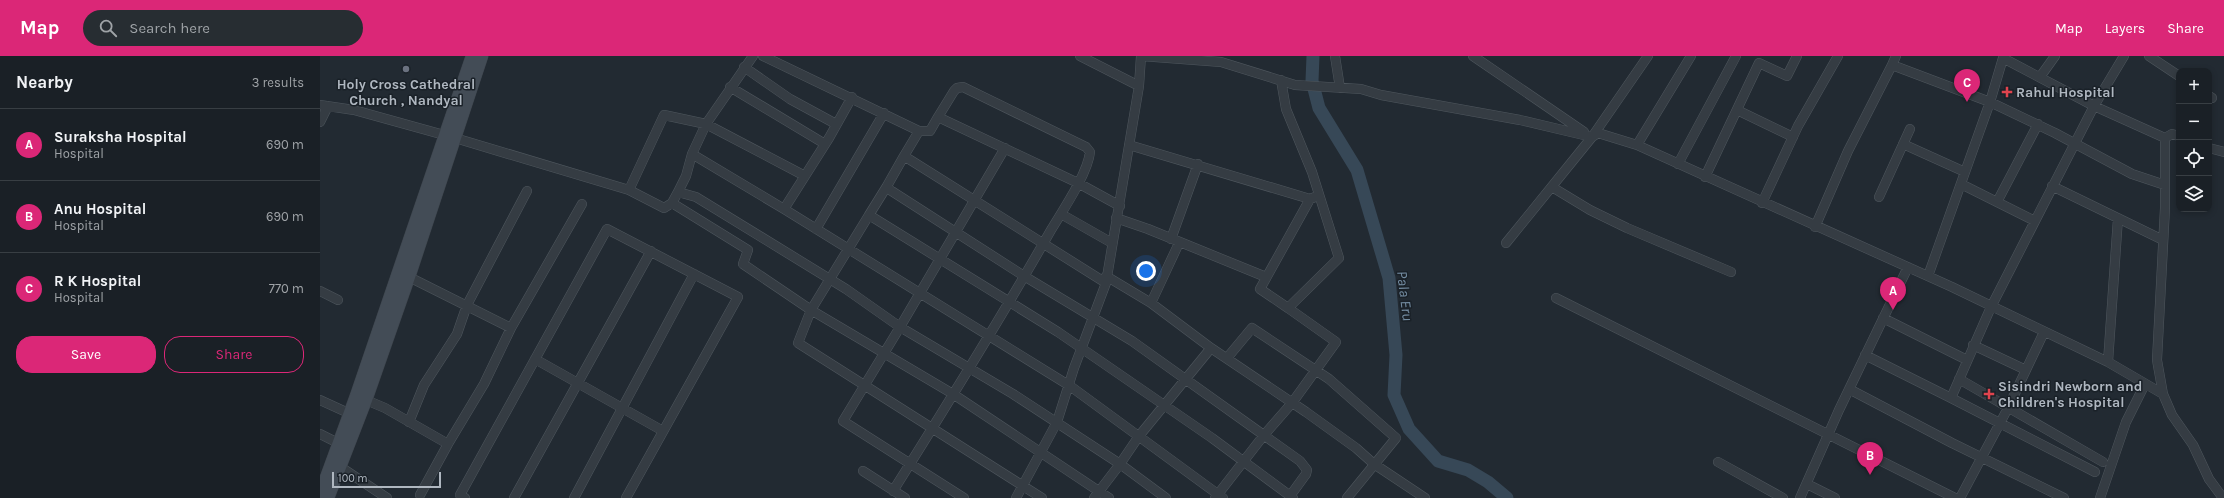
<!DOCTYPE html>
<meta charset="utf-8">
<style>
:root{--surface:#1a2026;--page:#272d32;--text:#f1f3f6;--muted:#9fa3a7;--line:#383e43;--accent:#db2777}
body{margin:0;font-family:Karla,sans-serif;background:var(--page);color:var(--text)}
.controls{position:absolute;right:12px;top:12px;display:grid;overflow:hidden;border-radius:8px;box-shadow:0 2px 6px #0003}
.controls button{width:36px;height:36px;display:grid;place-items:center;padding:0;border:0;border-bottom:1px solid var(--line);background:var(--surface);color:var(--text);font:20px sans-serif}
.scale{position:absolute;left:12px;bottom:10px;width:109px;box-sizing:border-box;padding-left:4px;border:2px solid #afb7c0;border-top:0;font-size:11px;line-height:14px;white-space:nowrap;color:#afb7c0;-webkit-text-stroke:3px #1a2128;paint-order:stroke}
.you{position:absolute;left:826px;top:215px;width:14px;height:14px;margin:-10px;border:3px solid #fff;border-radius:50%;background:#1a73e8;box-shadow:0 0 0 6px #1a73e833}
.badge{display:grid;place-items:center;width:26px;height:26px;border-radius:50%;background:var(--accent);color:#fff;font-size:13px;font-weight:700}
.pin{position:absolute;translate:-50% -33px;filter:drop-shadow(0 1px 2px #0008)}
.pin::after{content:'';position:absolute;top:21px;width:14px;height:12px;background:inherit;clip-path:polygon(0 0,100% 0,50% 100%)}
.list{margin:0;padding:0;list-style:none}
h2{display:flex;justify-content:space-between;align-items:center;height:52px;margin:0;padding:0 16px;font-size:17px}
h2 small{font-size:13px;font-weight:400;color:var(--muted)}
.list li{display:grid;grid-template-columns:26px 1fr auto;gap:12px;align-items:center;box-sizing:border-box;height:72px;padding:0 16px;border-top:1px solid var(--line)}
.list b{display:block;font-size:15px;white-space:nowrap}
.list p{margin:0;font-size:13px;white-space:nowrap;color:var(--muted)}
.list em{font-size:13px;font-style:normal;color:var(--muted)}
.actions{display:flex;gap:8px;padding:12px 16px}
.actions a{flex:1;padding:9px 0;border:1px solid var(--accent);border-radius:16px;text-align:center;font-size:14px;color:var(--accent)}
.actions .main{background:var(--accent);color:#fff}
.icon{flex:none;width:22px;height:22px;fill:none;stroke:currentColor;stroke-width:2;stroke-linecap:round;stroke-linejoin:round}
.map{position:relative;flex:none;width:1904px;height:442px;overflow:hidden}
header{display:flex;align-items:center;gap:24px;box-sizing:border-box;height:56px;padding:0 20px;background:var(--accent);color:#fff}
header strong{font-size:19px}
nav{display:flex;gap:22px;margin-inline-start:auto;font-size:14px}
.search{width:280px;height:36px;background:var(--page);display:flex;align-items:center;gap:10px;box-sizing:border-box;padding:0 14px;border-radius:22px;color:var(--muted);font-size:15px}
main{display:flex}
aside{flex:1;background:var(--surface)}
.map>svg:first-child{display:block}
.lines{fill:none;stroke-linecap:round;stroke-linejoin:round}
.river{stroke:#374857;stroke-width:13}
.street-casing{stroke:#4f575e;stroke-width:10}
.secondary-casing{stroke:#3e454d;stroke-width:13}
.street{stroke:#353c43;stroke-width:9}
.secondary{stroke:#434c56;stroke-width:12}
.worship-dot{fill:#6b7280;stroke:#1a2128;stroke-width:1.5}
.health-dot{fill:#e0444e;stroke:#1a2128;stroke-width:1.5}
.labels{text-anchor:middle;dominant-baseline:central;stroke-width:3;stroke-linejoin:round;paint-order:stroke}
.poi-label{font-size:14px;font-weight:bold;fill:#afb7c0;stroke:#1a2128;text-anchor:start}
.water-label{font-size:15px;font-style:italic;fill:#738ba0;stroke:#1a2128}
</style>
<header>
<strong>Map</strong>
<div class="search"><svg class="icon" aria-label="search" viewBox="0 0 24 24"><circle cx="10" cy="10" r="6"/><path d="M15 15l6 6"/></svg>Search here</div>
<nav><a>Map</a><a>Layers</a><a>Share</a></nav>
</header>
<main>
<aside>
<h2>Nearby<small>3 results</small></h2>
<ul class="list">
<li><span class="badge">A</span><div><b>Suraksha Hospital</b><p>Hospital</p></div><em>690 m</em></li>
<li><span class="badge">B</span><div><b>Anu Hospital</b><p>Hospital</p></div><em>690 m</em></li>
<li><span class="badge">C</span><div><b>R K Hospital</b><p>Hospital</p></div><em>770 m</em></li>
</ul>
<div class="actions"><a class="main">Save</a><a>Share</a></div>
</aside>
<div class="map">
<svg width="1904" height="442" viewBox="0 0 1904 442">
<rect width="100%" height="100%" fill="#222a32"/>
<g class="lines">
<!-- river -->
<path class="river" d="M993 0 992 25 999 52 1037 114 1069 222 1076 299 1074 339 1089 373 1118 405 1148 414 1168 426 1187 442"/>
<!-- street casing -->
<g class="street-casing">
<path id="street" d="M433 0 386 68 372 98 464 153 750 330 903 442
M443 0 599 75H610L618 61 758 127 800 150
M760 0 819 30 821 0
M821 0 901 6 975 29 1041 33 1061 39 1200 64 1272 81 1278 77 1317 89 1632 231 1788 306 1843 338 1852 359 1873 389 1889 423 1903 442
M1015 0 1020 32
M1153 0 1264 76
M1576 0 1572 9 1670 46 1608 220
M1829 0 1859 20
M424 11 470 43 516 68
M1720 21 1735 0
M410 31 505 88
M1889 40 1892 42
M0 49 34 54 135 82 309 134 344 152 352 147 428 194 423 208 491 254 478 287 722 442
M1417 54 1473 81
M0 66 8 50
M599 75 584 100 786 227
M1583 88 1645 116
M809 89 990 143
M1317 89 1371 0
M1889 92 1904 96
M584 100 567 130 570 134 704 220 812 285 980 405 987 414 986 418 970 440
M1358 108 1416 0
M1385 121 1439 7 1467 20 1477 0
M1641 128 1715 165
M1845 129 1812 118 1735 77 1670 46 1683 2 1774 50 1845 82
M1732 130 1843 184
M1232 131 1270 154 1307 172 1411 216
M309 134 344 59 386 68 485 120
M358 136 366 120 372 98
M1559 141 1590 73
M1677 146 1718 68
M352 147 358 136 376 141 526 233 580 271 685 92
M1442 147 1478 70 1518 0
M464 153 509 82 532 41
M741 158 792 187
M549 159 567 130
M796 162 828 173 946 221
M1495 171 1528 95 1572 9
M496 173 564 57
M851 183 878 108
M1186 187 1272 81 1328 0
M786 220 831 247 891 292
M89 221 191 272 262 148
M0 235 18 244
M1236 242 1635 442
M831 247 859 187
M968 252 940 233 990 143 995 141
M1563 262 1647 304
M1653 289 1706 314
M1545 299 1631 342 1671 251 1774 50 1804 0
M907 302 932 272 1009 323 1076 382 1027 442
M215 303 343 375
M1788 306 1798 162
M1639 323 1783 406
M1529 333 1632 387 1744 442
M1843 338 1837 304 1845 152V82L1852 78 1859 80
M1631 342 1775 416
M0 344 35 360
M46 344 65 352 128 388 164 328 191 272
M89 366 104 329 137 278 147 249 207 135
M0 378 18 387
M1398 406 1463 442
M16 408 67 442
M543 415 585 442
M1487 428 1515 442
M573 435C627 349 681 262 731 174 743 154 768 117 770 96L766 91 643 31 637 32 634 35 618 61
M100 439 128 388
M145 442 140 439 287 173 418 241 306 442
M194 442 331 195
M254 442 374 218
M644 442 523 365 580 271 693 338 800 408 774 442
M696 442 737 366 754 312 786 227 819 30
M789 442 633 338 491 254 549 159 738 276 892 382 973 442
M846 442 800 408 819 380 891 292 986 356 1036 392 1054 408 1105 442
M895 442 944 379 972 347 1016 286 968 252 1019 202 992 116 966 53 961 24
M1480 442 1519 354 1588 211
M1640 442 1688 352 1724 276
M1780 442 1806 366 1825 328"/>
</g>
<!-- secondary casing -->
<g class="secondary-casing">
<path id="secondary" d="M0 438 36 340 152 0
M8 442 46 344 89 221 162 0"/>
</g>
<!-- street -->
<use href="#street" class="street"/>
<!-- secondary -->
<use href="#secondary" class="secondary"/>
</g>
<!-- markers -->
<circle class="worship-dot" cx="86" cy="13" r="4"/>
<g class="health-dot">
<path d="M1685 30h4v4h4v4h-4v4h-4v-4h-4v-4h4z"/>
<path d="M1667 332h4v4h4v4h-4v4h-4v-4h-4v-4h4z"/>
</g>
<g class="labels">
<!-- poi labels -->
<g class="poi-label">
<text x="86" y="28" text-anchor="middle">Holy Cross Cathedral<tspan x="86" dy="16">Church , Nandyal</tspan></text>
<text x="1696" y="36">Rahul Hospital</text>
<text x="1678" y="330">Sisindri Newborn and<tspan x="1678" dy="16">Children's Hospital</tspan></text>
</g>
<!-- water labels -->
<g class="water-label">
<text transform="translate(1085 240) rotate(83)">Pala Eru</text>
</g>
</g>
</svg>
<div class="controls">
<button>+</button>
<button>−</button>
<button><svg class="icon" aria-label="locate" viewBox="0 0 24 24"><circle cx="12" cy="12" r="6"/><path d="M12 2v4M12 18v4M2 12h4M18 12h4"/></svg></button>
<button><svg class="icon" aria-label="layers" viewBox="0 0 24 24"><path d="M12 4l9 5-9 5-9-5zM3 14l9 5 9-5"/></svg></button>
</div>
<div class="scale">100 m</div>
<div class="you"></div>
<div class="pin badge" style="left:1573px;top:254px">A</div>
<div class="pin badge" style="left:1550px;top:419px">B</div>
<div class="pin badge" style="left:1647px;top:46px">C</div>
</div>
</main>
